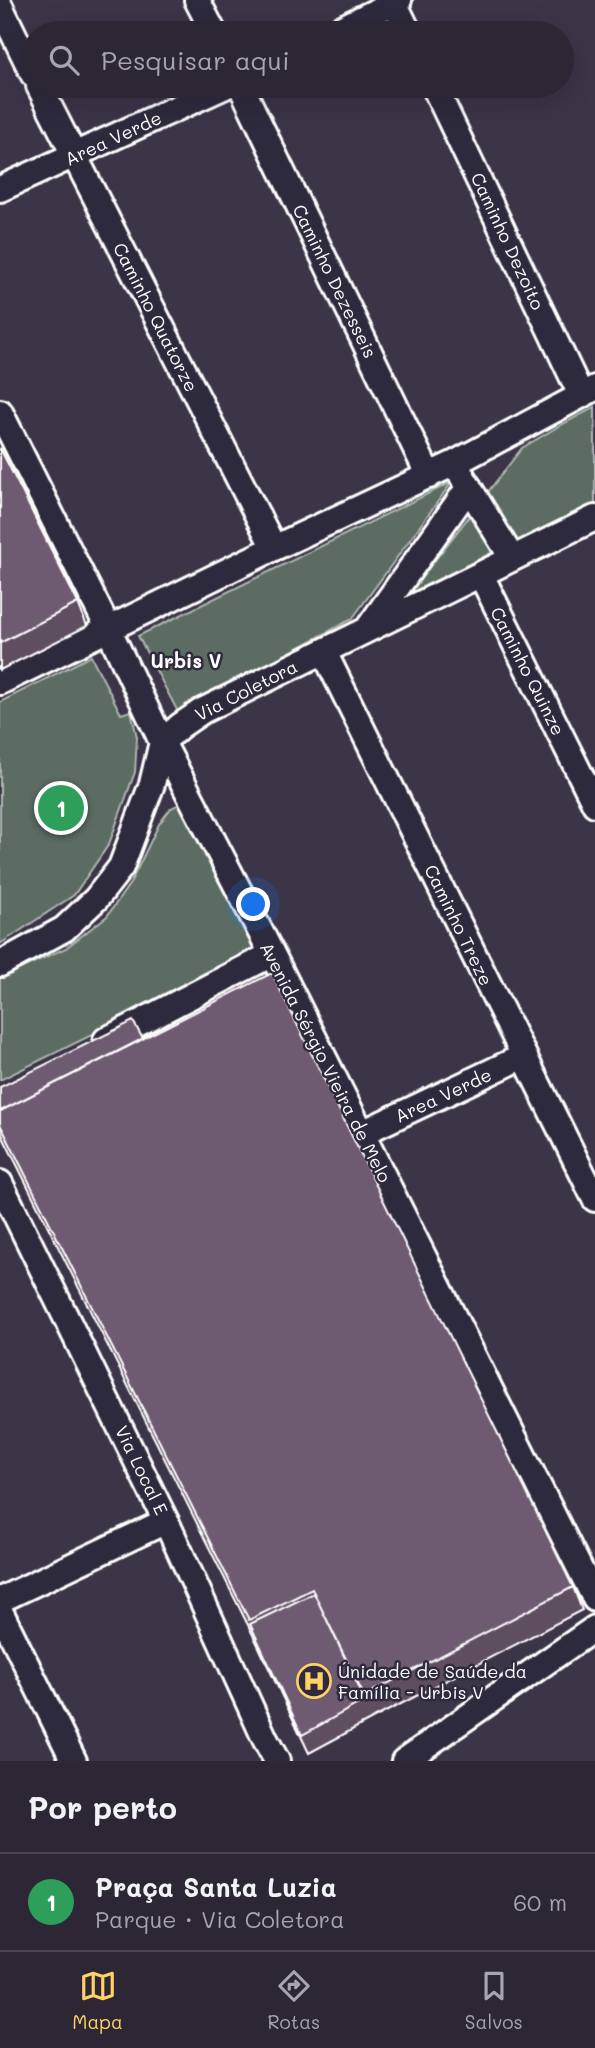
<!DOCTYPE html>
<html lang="pt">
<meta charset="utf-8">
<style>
:root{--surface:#2d2735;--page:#352f3d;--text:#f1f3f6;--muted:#a7a5ad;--line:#484450;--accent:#ffd166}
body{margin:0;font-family:Mali,sans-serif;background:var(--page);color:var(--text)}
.you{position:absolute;left:254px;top:905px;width:24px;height:24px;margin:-18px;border:5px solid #fff;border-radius:50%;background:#1a73e8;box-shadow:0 0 0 10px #1a73e833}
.badge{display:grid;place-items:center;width:46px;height:46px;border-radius:50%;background:var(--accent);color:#fff;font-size:23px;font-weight:700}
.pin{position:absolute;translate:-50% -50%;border:4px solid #fff;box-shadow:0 2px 7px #0006}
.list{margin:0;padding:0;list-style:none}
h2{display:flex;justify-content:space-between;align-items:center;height:91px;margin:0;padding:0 28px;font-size:30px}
h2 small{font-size:23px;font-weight:400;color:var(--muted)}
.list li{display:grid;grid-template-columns:46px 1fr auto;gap:21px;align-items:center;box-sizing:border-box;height:98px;padding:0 28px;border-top:2px solid var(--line)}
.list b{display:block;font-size:26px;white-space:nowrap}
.list p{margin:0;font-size:23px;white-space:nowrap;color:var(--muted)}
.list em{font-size:23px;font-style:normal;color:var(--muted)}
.icon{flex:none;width:38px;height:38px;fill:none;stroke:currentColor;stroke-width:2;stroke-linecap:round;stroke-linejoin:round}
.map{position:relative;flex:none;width:595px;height:1761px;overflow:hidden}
.search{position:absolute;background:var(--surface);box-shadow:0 7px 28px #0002;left:21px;right:21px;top:21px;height:77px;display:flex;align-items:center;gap:18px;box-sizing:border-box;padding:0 24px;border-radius:38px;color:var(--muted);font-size:26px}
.sheet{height:189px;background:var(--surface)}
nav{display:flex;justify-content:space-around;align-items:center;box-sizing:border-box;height:98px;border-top:2px solid var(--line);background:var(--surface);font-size:19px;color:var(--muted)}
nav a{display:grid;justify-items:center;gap:4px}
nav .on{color:var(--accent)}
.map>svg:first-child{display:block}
.green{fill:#5c6c63;stroke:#aeb6b1;stroke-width:2}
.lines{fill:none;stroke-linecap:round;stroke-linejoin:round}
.minor-casing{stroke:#fff;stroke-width:30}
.minor{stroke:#2f2a3d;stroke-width:24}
.wall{fill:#5f4d61;stroke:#fff;stroke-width:2}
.building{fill:#6e5a71;stroke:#fff;stroke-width:2}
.labels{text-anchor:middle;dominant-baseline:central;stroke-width:5;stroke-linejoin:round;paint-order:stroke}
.street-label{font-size:18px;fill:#fff;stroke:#2f2a3d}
.poi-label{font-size:18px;fill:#fff;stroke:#2f2a3d;text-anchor:start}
.neighbourhood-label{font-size:19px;font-weight:bold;fill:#fff;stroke:#2f2a3d}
</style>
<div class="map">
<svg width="595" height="1761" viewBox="0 0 595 1761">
<rect width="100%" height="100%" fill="#3c3447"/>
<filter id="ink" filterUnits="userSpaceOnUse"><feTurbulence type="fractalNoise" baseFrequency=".0143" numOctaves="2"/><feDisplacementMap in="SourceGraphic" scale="14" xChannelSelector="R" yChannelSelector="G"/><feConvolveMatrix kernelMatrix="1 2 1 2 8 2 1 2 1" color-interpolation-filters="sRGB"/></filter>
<g filter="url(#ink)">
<!-- green -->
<path class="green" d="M595 407V505L405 599 522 448 559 426Z
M452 482 352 619 178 712 138 636Z
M91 656 121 714 131 711 137 737 135 772 109 844 74 895 0 944V702Z
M184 802 258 938 255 948 247 959 0 1080V978L66 948 107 916 131 882 159 824 171 808Z"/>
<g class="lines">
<!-- minor casing -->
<g class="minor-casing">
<path id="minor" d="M197 0 214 33
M393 0 409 33
M0 6 33 74
M332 33 399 0
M39 86 274 548
M241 86 429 476
M434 86 581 395
M0 189 225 86
M0 412 108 628 162 742 272 954 595 1599
M462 476 512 558
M481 575 595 804
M369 627 469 487
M324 652 595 1199
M0 682 274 548 455 463 595 388
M0 964 64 929 96 899 121 867 152 784 162 742 180 726 202 711 595 518
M106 1040 272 954
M362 1133 524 1056
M0 1183 166 1521 265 1739 277 1761
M0 1600 166 1521
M0 1611 74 1761
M404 1761 595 1628"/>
</g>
<!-- minor -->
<use href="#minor" class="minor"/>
</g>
<!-- wall -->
<path class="wall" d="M0 448 78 603 87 626 0 670Z
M143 1039 573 1587 582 1610 372 1719 309 1753 257 1643 3 1137 0 1128V1087Z"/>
<!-- building -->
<path class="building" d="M0 448 78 603 0 643Z
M272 973 573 1587 364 1696 312 1589 249 1620 0 1124V1111Z
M133 1021 143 1039 1 1111 0 1109V1087Z
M314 1593 365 1700 302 1735 250 1624Z"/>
</g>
<!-- icons -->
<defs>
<g id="hospital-ring" transform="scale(1.75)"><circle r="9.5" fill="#2f2a3d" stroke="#ffd166" stroke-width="1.5"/><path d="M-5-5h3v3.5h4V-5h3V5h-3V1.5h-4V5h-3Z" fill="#ffd166"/></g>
</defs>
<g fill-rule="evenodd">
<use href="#hospital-ring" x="314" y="1681"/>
</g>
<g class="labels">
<!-- street labels -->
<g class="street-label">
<text transform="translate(113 138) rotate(-25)">Area Verde</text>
<text transform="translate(508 241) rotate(65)">Caminho Dezoito</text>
<text transform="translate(335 281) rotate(64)">Caminho Dezesseis</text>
<text transform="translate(156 317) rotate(63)">Caminho Quatorze</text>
<text transform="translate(528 671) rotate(63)">Caminho Quinze</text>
<text transform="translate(246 690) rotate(-27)">Via Coletora</text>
<text transform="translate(459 925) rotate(64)">Caminho Treze</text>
<text transform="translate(326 1062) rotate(63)">Avenida Sérgio Vieira de Melo</text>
<text transform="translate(443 1095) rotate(-25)">Area Verde</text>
<text transform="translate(142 1470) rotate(64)">Via Local E</text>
</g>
<!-- poi labels -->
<g class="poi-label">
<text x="338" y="1671">Únidade de Saúde da<tspan x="338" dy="21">Família - Urbis V</tspan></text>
</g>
<!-- neighbourhood labels -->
<g class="neighbourhood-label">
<text x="186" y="660">Urbis V</text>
</g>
</g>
</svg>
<div class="you"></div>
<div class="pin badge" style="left:61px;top:808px;background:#2e9e5b">1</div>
<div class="search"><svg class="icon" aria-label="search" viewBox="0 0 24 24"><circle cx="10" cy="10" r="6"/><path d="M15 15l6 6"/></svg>Pesquisar aqui</div>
</div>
<section class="sheet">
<h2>Por perto<small></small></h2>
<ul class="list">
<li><span class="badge" style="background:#2e9e5b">1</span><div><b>Praça Santa Luzia</b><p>Parque · Via Coletora</p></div><em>60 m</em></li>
</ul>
</section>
<nav>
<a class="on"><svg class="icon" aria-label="map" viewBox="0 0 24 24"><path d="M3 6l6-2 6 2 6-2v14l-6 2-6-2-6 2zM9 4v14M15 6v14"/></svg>Mapa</a>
<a><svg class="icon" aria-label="directions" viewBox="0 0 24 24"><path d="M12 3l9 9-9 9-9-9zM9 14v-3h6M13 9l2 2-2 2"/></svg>Rotas</a>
<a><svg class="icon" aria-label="saved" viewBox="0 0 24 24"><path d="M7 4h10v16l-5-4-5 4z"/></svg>Salvos</a>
</nav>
